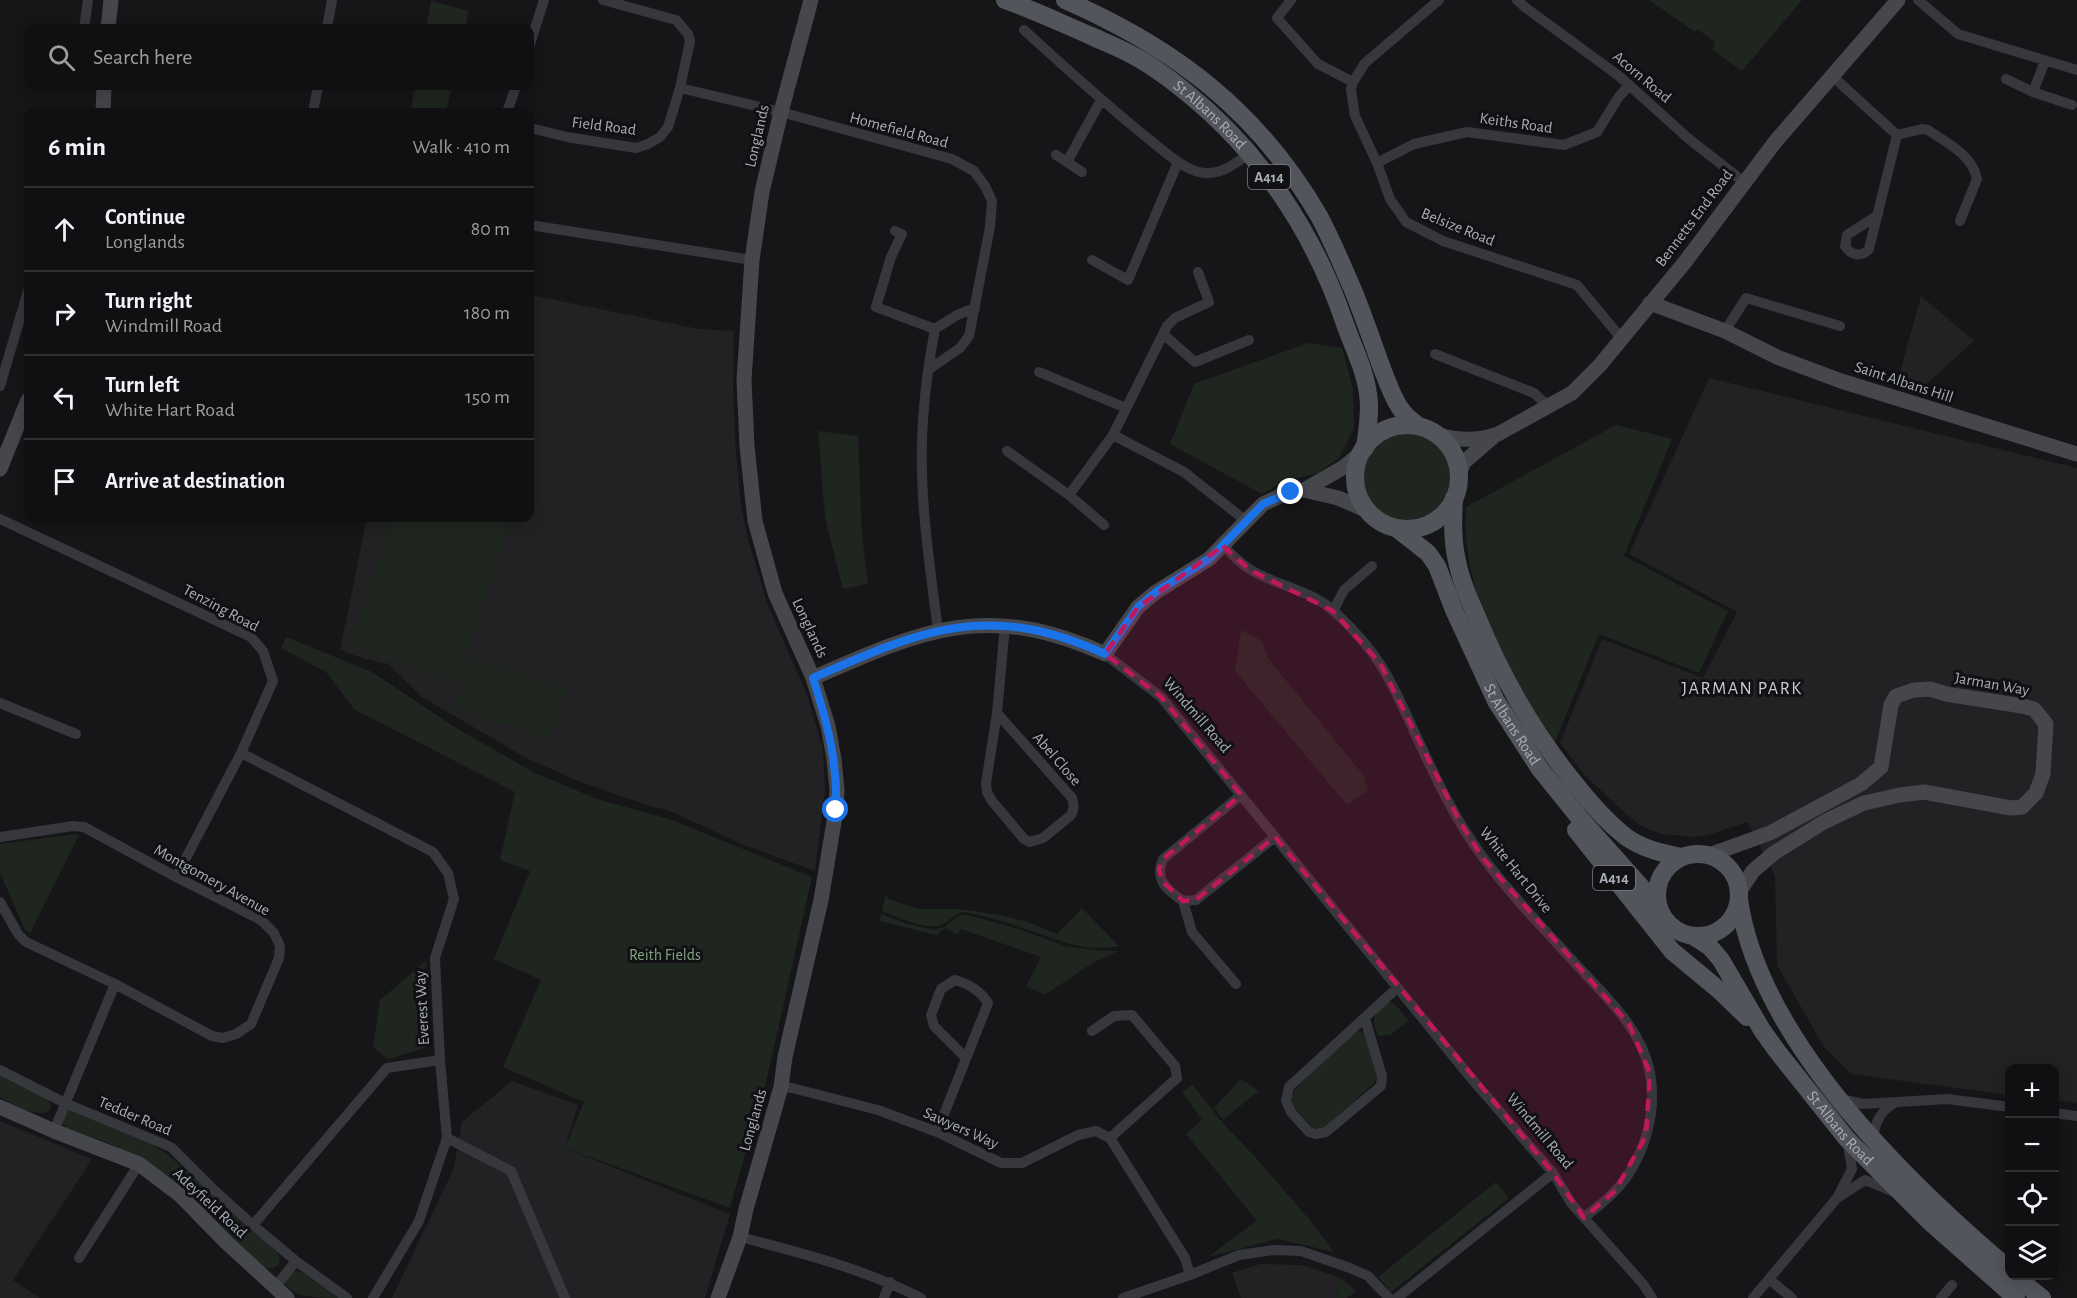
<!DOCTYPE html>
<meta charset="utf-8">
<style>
:root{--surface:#101012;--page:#19191b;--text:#f1f3f6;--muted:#9c9d9f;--line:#303032}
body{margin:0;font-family:"Alegreya Sans",sans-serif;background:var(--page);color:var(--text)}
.controls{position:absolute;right:18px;bottom:18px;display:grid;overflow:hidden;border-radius:12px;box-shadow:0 3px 15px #0003}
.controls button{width:54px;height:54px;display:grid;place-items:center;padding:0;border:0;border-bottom:2px solid var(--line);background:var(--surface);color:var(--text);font:30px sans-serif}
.stop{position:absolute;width:18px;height:18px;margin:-14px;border:4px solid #1a73e8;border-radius:50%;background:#fff}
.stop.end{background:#1a73e8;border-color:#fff;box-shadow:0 2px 6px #0008}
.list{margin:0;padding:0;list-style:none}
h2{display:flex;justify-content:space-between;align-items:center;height:78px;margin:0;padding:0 24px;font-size:26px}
h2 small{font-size:20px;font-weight:400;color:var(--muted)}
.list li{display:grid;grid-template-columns:39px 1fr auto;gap:18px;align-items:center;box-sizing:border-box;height:84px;padding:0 24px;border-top:2px solid var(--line)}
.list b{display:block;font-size:22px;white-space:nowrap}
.list p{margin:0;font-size:20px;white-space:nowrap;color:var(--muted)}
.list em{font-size:20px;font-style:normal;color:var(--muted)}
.icon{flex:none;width:33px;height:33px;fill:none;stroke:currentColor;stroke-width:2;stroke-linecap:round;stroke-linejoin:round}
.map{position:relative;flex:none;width:2077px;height:1298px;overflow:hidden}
.search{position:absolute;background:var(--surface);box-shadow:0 3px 15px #0003;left:24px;top:24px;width:510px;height:66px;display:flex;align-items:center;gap:15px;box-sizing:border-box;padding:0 21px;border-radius:12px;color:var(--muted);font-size:22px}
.panel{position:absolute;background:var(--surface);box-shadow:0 3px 15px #0003;left:24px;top:108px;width:510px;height:414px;border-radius:12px}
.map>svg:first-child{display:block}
.built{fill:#222225}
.green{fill:#1e261f}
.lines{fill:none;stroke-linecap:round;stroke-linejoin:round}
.street{stroke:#37383d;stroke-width:10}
.secondary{stroke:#45474d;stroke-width:15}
.primary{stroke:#53555c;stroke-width:18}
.route{stroke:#1a73e8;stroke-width:8}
.marked{fill:#c2185b;fill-opacity:0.2;stroke:#c2185b;stroke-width:4.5;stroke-dasharray:12 8;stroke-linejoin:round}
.labels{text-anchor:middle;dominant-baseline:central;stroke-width:6;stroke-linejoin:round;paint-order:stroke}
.shield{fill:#111113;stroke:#7b7e86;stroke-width:1.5}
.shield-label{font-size:15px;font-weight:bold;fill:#a8adb8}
.street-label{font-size:16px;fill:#a8adb8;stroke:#111113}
.park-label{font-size:16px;fill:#7fa381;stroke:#111113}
.neighbourhood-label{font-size:18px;letter-spacing:1.5px;fill:#c9ccd4;stroke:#111113}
</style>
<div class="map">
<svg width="2077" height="1298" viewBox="0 0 2077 1298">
<rect width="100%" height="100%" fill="#161618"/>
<!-- built -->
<path class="built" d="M530 295 699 329 734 331 733 390 736 455 741 505 748 539 768 606 806 692 823 749 825 789 815 871 744 845 670 811 644 804 578 781 526 758 422 697 388 664 365 659 340 650 367 518H530Z
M1921 296 1974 341 1923 387 1898 379Z
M1709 378 2077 468V1103L2055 1100 2054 1068H2010L2009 1095 1851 1074 1824 1047 1777 965 1775 876 1748 822 1708 835 1695 837 1662 834 1650 830 1638 824 1623 811 1596 786 1584 774 1560 743 1602 639 1703 678 1737 612 1629 554Z
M512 1081 578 1105 565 1148 730 1214 705 1298H392L454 1168 462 1122Z
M0 1121 92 1159 13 1280 40 1298H0Z
M1260 1264 1301 1265 1339 1277 1337 1298H1241L1232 1273Z"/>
<!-- green -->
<path class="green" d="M1649 0H1802L1742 71 1713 50 1715 42 1697 29 1695 32Z
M431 1 469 11 465 28H426Z
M415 86H452L446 112H421L411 109Z
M1308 343 1342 348 1353 389 1354 428 1339 458 1318 473 1285 481 1262 494 1170 444 1194 384Z
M1616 425 1672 439 1624 556 1728 611 1699 673 1599 634 1555 742C1509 673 1460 593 1466 507Z
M818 431 858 436 862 535 868 584 843 589 825 517Z
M1362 476a44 44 0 1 1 88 0a44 44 0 1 1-88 0Z
M392 518H512L457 683 349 647Z
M1241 630 1262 641 1267 657 1365 777 1368 790 1347 805 1235 671Z
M286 637 372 672 461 731 535 773 597 799 669 819 812 877 768 1074 730 1208 565 1148 584 1102 503 1067 541 980 494 959 530 871 500 860 515 792 354 709 326 672 281 648Z
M472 657 567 688 550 739 455 708Z
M75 834 79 835 30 933 25 930 0 873V844Z
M886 893 888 899 919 909H959L1001 915 1028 922 1057 934 1082 908 1119 946C1082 953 1057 939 1023 928 1004 921 984 916 964 912 955 913 951 920 943 924 926 932 899 917 882 911Z
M881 914 907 924 934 930 945 927 959 915H968L1015 928 1065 946 1101 951H1118L1094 962 1045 995 1026 986 1041 957 961 929 957 935 945 928 936 935 880 921Z
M427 960 425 969 428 1043 424 1048 388 1059 373 1047 380 1000Z
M1387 1001 1395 1004 1409 1021 1390 1035 1378 1036C1371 1016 1373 1016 1387 1001Z
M1355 1031 1363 1032 1366 1037 1377 1077 1375 1082 1324 1128H1313L1293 1106 1291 1099 1295 1090 1351 1033Z
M0 1075 44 1097 49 1102 51 1107 48 1112C31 1116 15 1105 0 1097Z
M1241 1079 1259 1091 1223 1120 1214 1108Z
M1192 1084 1221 1121 1258 1160 1309 1219 1334 1252 1278 1239 1208 1257 1257 1221 1186 1134 1202 1120 1182 1092Z
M71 1109 142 1138 164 1152 203 1184 241 1222 276 1250C286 1266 274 1271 259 1267L138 1158 108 1143 67 1128 62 1123 66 1110Z
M1496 1182 1509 1198 1391 1292 1378 1277Z
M296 1271 302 1272 338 1298C318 1298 286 1298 284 1278L291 1272Z
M1339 1277 1356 1291 1347 1298H1337Z"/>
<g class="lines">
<!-- street -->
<path class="street" d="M603 0 676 20 688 34 690 41 680 88
M1291 0 1277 18 1318 64 1353 82 1351 90 1355 116 1377 163 1390 199 1406 222 1443 241 1577 285 1622 339
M1517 0 1526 8 1619 76 1689 139 1744 182
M1918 0 1958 34 2077 70
M84 28 88 0
M327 28 332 0
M1024 30C1066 68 1106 105 1150 140 1164 151 1186 172 1205 173 1223 174 1236 163 1250 153
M530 44 544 0
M1831 75 1897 135 1869 249C1861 258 1851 255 1845 246L1847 235 1878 215
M2006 79 2033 92 2072 105
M1353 82 1365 63 1439 0
M2033 92 2045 61
M313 112 318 86
M507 112 516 86
M530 128 567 137 636 148 648 144 660 137 668 127 680 88 781 112 952 159 974 171 985 186 992 201 990 227 969 336 960 348 928 370
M1897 135 1922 129 1928 130C1948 144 1972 154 1977 179L1960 221
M1056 155 1067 162 1101 100
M1067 162 1082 172
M1377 163 1414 144 1467 132 1564 145 1597 132 1618 98 1629 85
M530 225 752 260
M895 231 902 234 891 257 876 307 935 329
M1092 260 1128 280 1178 162
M1725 331 1746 298 1840 326
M1163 334 1195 362 1249 340
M1435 354 1534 393 1549 407
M1039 372 1126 408
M0 386 28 291
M1113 435 1184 472 1246 521
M1007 451 1069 495 1104 525
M1069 495 1113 435 1167 326 1175 318 1209 302 1198 272
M0 519 251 637 263 651 273 681 241 753 176 877
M1223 546C1232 554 1241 564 1251 570 1277 586 1312 590 1336 613 1352 628 1368 645 1380 664 1393 684 1403 707 1413 729 1433 772 1453 817 1482 856 1510 894 1543 928 1574 962 1604 995 1642 1028 1650 1073 1658 1113 1643 1162 1615 1191 1606 1201 1594 1209 1584 1218
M1333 611 1344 590 1372 566
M938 630C929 561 918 490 923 420 925 390 929 360 935 329L957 315 975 308
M1105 654 1161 697 1471 1078 1553 1173 1571 1203 1643 1284 1652 1298
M0 703 76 734
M997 713 1072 798C1074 804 1075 810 1070 816L1043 838 1030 842 1024 839 992 801 987 792 986 783 997 713 1005 626
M241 753 433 852 448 873 454 899 435 958 440 1060 447 1138 419 1221 373 1298
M1241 795 1163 859C1154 880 1167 890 1183 901L1196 900 1275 837
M0 837 73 826 84 827 176 877 261 920 274 933 280 946 279 958 251 1024 236 1034 223 1038 212 1036 115 984 26 942 18 934 0 902
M1183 901 1192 932 1236 984
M1365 1019 1382 1076 1381 1086 1326 1132 1316 1134 1309 1132 1291 1112 1286 1101 1289 1087 1397 988
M1092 1031 1114 1016 1132 1015 1175 1066 1177 1078 1110 1138
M0 1070 65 1103 171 1147 215 1191 253 1225 296 1261 347 1298
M781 1087 792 1088 878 1110 937 1132 1001 1163H1022L1078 1135 1096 1131 1110 1138 1185 1258 1190 1275
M1841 1099 1863 1104 1947 1099 2010 1107
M2054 1113 2077 1116
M54 1131 115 984
M937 1132 988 1003C980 990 969 984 955 980L941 989 931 1015 934 1026 966 1058
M447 1138 511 1171 565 1298
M1873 1139C1875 1122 1880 1111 1896 1102
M1837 1198 1852 1169 1847 1140
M253 1225 387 1068 440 1060
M740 1237C802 1253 864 1269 921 1298
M79 1258 139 1164
M1770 1280 1792 1298
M275 1287 296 1261
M884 1298 890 1282
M1123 1298 1190 1275 1239 1255 1274 1250 1301 1251 1350 1268 1368 1276 1389 1298
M1397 1298 1553 1173
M1753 1298 1837 1198 1865 1180 1894 1192
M1941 1298 1952 1285"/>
<!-- secondary -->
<path class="secondary" d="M108 28 111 0
M103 112 104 86
M1650 303 1725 331 1777 357 1841 381 2077 454
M1439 435C1459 441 1478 441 1498 434L1572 393 1600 365 1685 262 1775 142 1898 0
M0 469 28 400
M1459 474 1464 462 1493 437
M1304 490 1338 498 1366 510
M813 678C924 629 988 601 1105 654L1138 607 1156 592 1209 559 1263 504 1291 491 1304 490 1344 467 1362 452
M1709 855 1770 833 1861 784 1881 767 1891 705 1896 696 1914 690 1930 689 1946 694 2022 706 2034 709 2046 724 2043 774 2036 793 2022 807 2011 808 1924 792 1900 795 1864 803 1824 822 1774 853 1753 871 1739 892
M0 1107 54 1131 139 1164 180 1195 225 1241 287 1298
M718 1298 740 1237 746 1209 781 1087 785 1057 821 900 836 810 837 790 834 759 828 726 813 678 775 593 755 521 747 446 744 380 752 260 762 192 781 112 811 0"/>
<!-- primary -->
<g class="primary">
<path id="s1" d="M1005 0C1034 10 1061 23 1089 35 1104 42 1120 48 1134 56 1153 66 1170 79 1186 92 1260 152 1313 231 1344 321 1352 345 1365 369 1368 394 1371 412 1367 430 1365 448"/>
<path d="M1065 0C1175 48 1258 111 1319 216 1332 240 1342 265 1353 290 1364 317 1373 344 1383 371 1389 385 1393 400 1403 412 1406 417 1411 420 1416 424"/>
<circle cx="1407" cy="477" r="52"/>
<path d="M1454 498C1453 519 1452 540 1457 561 1461 581 1469 599 1477 617 1502 678 1534 734 1576 785 1591 804 1607 822 1626 837 1643 849 1662 853 1681 857"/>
<path id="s2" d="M1396 528 1428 553 1437 566 1454 610 1496 701 1540 769 1578 816 1658 906"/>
<path d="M1576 830 1672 951 1719 990 1747 1017"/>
<circle cx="1698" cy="895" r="41"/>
<path d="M1739 900C1760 1040 1906 1182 2010 1270"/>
<path id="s3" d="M1693 936 1710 947 1721 960 1762 1030 1777 1051 1847 1139 1929 1221 2016 1298"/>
<path d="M2015 1276 2042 1298"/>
</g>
</g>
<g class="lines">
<!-- route -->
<path class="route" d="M836 810C838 763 827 722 813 678 923 629 989 601 1105 654L1138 607 1156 592 1209 559 1263 504 1291 492"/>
</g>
<!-- marked area -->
<path class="marked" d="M1223 546 1250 570 1333 611 1380 663 1459 820 1482 857 1629 1024 1650 1073 1646 1136 1615 1191 1584 1218 1553 1173 1275 837 1196 900 1183 901 1162 881 1159 869 1163 859 1241 795 1161 697 1105 654 1138 607Z"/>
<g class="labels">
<!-- shield labels -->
<g class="shield">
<rect x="1248" y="165" width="42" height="24" rx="4.5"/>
<rect x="1593" y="866" width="42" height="24" rx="4.5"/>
</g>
<g class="shield-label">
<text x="1269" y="177">A414</text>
<text x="1614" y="878">A414</text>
</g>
<!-- street labels -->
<g class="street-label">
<text transform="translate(1642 77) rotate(40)">Acorn Road</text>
<text stroke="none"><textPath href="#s1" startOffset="237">St Albans Road</textPath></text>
<text transform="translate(1516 123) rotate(8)">Keiths Road</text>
<text transform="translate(604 126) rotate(7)">Field Road</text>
<text transform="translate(899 130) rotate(15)">Homefield Road</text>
<text transform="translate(757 136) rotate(-77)">Longlands</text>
<text transform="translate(1694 218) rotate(-53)">Bennetts End Road</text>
<text transform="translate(1458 227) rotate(22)">Belsize Road</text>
<text transform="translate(1904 382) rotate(18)">Saint Albans Hill</text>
<text transform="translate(221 608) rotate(28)">Tenzing Road</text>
<text transform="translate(810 628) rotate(65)">Longlands</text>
<text transform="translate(1992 684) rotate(10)">Jarman Way</text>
<text transform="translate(1197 715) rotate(49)">Windmill Road</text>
<text stroke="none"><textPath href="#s2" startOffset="232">St Albans Road</textPath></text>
<text transform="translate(1057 759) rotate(49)">Abel Close</text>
<text transform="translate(1516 870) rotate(51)">White Hart Drive</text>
<text transform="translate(212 880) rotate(29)">Montgomery Avenue</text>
<text transform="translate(422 1008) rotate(-93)">Everest Way</text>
<text transform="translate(135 1116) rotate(23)">Tedder Road</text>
<text transform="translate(753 1120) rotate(-74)">Longlands</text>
<text transform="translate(961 1128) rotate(24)">Sawyers Way</text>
<text stroke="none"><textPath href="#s3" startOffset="244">St Albans Road</textPath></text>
<text transform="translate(1540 1131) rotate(50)">Windmill Road</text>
<text transform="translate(210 1203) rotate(43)">Adeyfield Road</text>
</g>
<!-- park labels -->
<g class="park-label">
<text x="665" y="955">Reith Fields</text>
</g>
<!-- neighbourhood labels -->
<g class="neighbourhood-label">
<text x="1742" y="689">JARMAN PARK</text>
</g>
</g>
</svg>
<div class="controls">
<button>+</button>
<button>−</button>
<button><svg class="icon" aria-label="locate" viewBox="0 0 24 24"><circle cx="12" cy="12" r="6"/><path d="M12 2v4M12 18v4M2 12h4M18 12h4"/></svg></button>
<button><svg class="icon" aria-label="layers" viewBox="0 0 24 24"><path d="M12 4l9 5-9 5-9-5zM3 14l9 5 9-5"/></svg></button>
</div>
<div class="stop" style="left:836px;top:810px"></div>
<div class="stop end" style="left:1291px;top:492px"></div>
<div class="search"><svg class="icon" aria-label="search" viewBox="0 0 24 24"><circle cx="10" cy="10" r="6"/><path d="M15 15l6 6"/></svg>Search here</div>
<section class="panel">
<h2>6 min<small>Walk · 410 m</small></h2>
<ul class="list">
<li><svg class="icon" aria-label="ahead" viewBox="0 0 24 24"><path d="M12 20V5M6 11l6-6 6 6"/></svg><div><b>Continue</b><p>Longlands</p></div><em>80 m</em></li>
<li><svg class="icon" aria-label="right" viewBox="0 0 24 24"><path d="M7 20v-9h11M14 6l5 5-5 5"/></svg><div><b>Turn right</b><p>Windmill Road</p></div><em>180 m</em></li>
<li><svg class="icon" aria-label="left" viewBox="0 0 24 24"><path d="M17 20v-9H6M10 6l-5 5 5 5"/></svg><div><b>Turn left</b><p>White Hart Road</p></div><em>150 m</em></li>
<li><svg class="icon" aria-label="arrive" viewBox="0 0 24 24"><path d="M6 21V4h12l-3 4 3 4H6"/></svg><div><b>Arrive at destination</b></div></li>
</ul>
</section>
</div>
